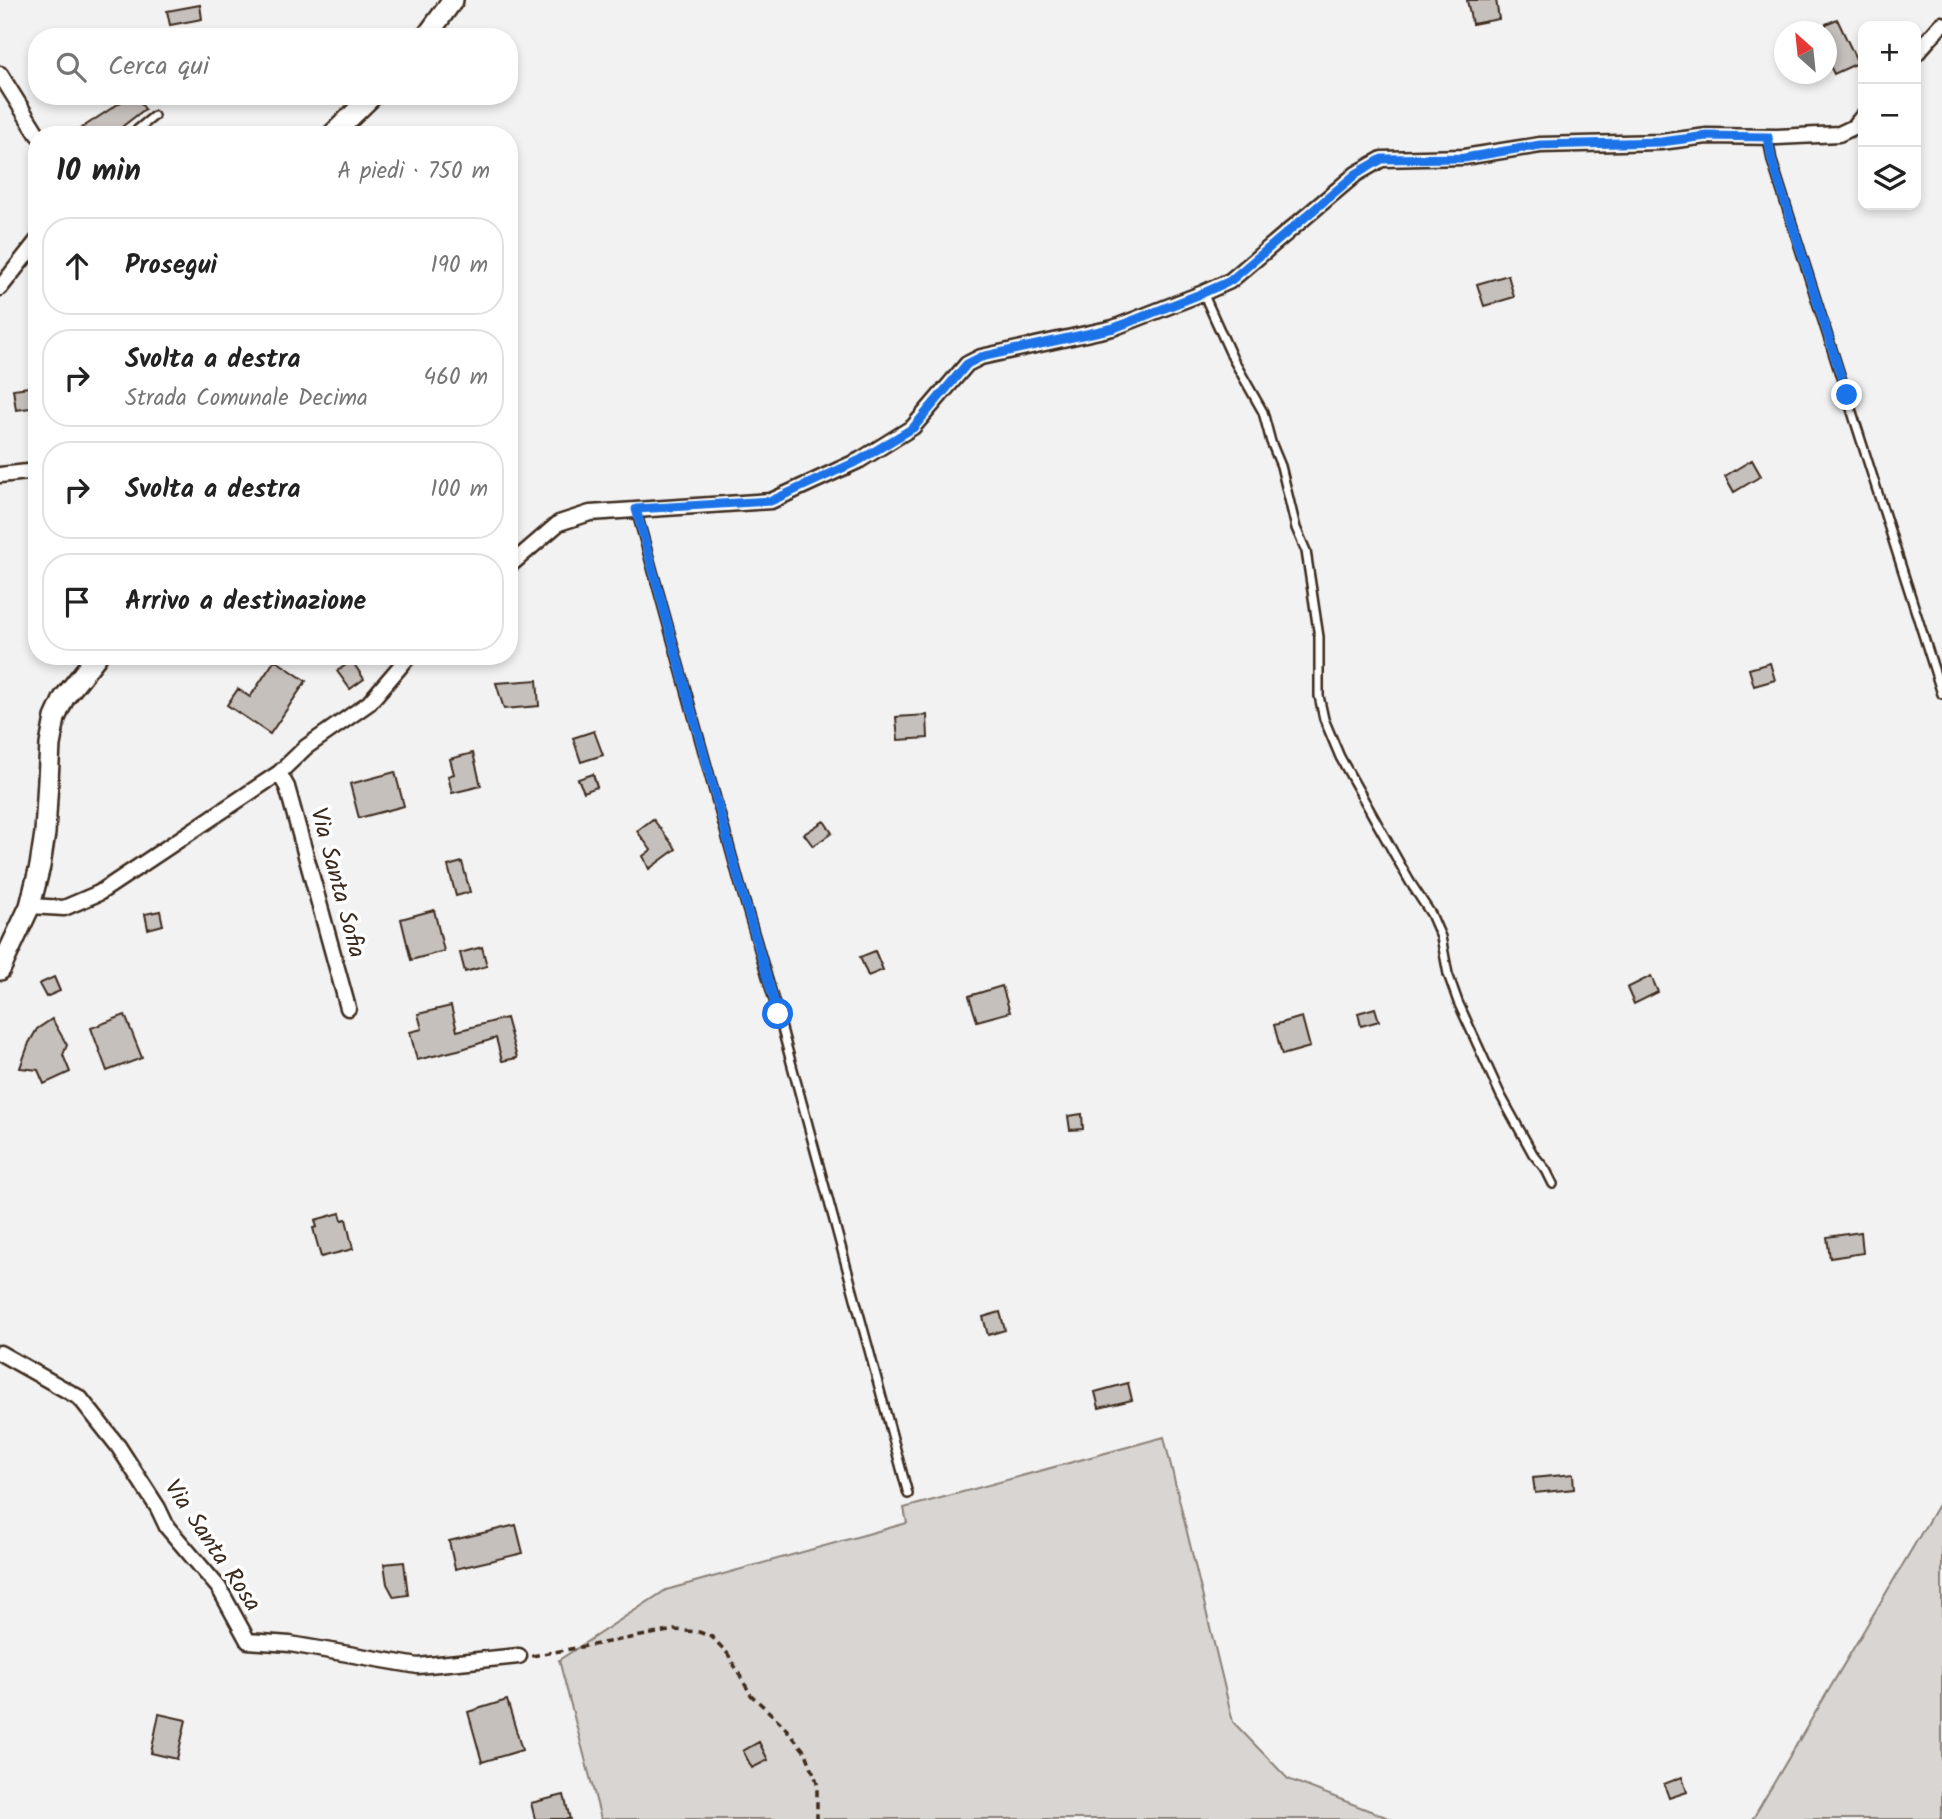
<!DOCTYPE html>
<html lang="it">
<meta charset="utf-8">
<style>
:root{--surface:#fff;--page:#f2f2f2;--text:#222;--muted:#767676;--line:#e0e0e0}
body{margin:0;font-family:Kalam,sans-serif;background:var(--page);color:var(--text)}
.controls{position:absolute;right:21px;top:21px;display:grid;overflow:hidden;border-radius:14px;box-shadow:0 4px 10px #0003}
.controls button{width:63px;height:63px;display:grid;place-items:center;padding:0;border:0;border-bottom:2px solid var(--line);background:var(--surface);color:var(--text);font:35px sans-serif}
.compass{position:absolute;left:1774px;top:21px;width:63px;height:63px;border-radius:50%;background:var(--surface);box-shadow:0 4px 10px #0003;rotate:333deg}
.stop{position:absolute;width:21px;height:21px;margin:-16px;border:5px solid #1a73e8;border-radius:50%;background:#fff}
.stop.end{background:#1a73e8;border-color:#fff;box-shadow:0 2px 7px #0008}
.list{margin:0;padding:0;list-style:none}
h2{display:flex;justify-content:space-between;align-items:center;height:91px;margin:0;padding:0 28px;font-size:30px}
h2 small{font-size:23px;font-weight:400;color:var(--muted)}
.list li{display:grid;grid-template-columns:46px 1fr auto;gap:21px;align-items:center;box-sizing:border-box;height:98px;margin:0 14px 14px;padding:0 14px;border:2px solid var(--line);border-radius:28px}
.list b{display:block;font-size:26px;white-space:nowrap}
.list p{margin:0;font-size:23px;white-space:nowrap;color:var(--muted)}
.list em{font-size:23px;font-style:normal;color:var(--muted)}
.icon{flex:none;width:38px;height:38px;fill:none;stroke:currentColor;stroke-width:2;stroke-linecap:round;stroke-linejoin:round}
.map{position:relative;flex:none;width:1942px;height:1819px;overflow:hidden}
.search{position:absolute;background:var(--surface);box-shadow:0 4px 10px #0003;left:28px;top:28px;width:490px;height:77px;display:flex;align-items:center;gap:18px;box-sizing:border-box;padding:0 24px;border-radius:28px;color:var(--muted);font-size:26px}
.panel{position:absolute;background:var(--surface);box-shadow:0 4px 10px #0003;left:28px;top:126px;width:490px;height:539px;border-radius:28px}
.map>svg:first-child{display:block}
.green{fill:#d8d5d2;stroke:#8a8078;stroke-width:2}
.building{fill:#c6c0bd;stroke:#3b2a1e;stroke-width:2}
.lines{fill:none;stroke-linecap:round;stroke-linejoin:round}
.lane-casing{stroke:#3b2a1e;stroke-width:12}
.street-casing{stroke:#3b2a1e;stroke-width:19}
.secondary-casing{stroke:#3b2a1e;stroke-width:24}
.path{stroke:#3b2a1e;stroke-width:3.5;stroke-dasharray:7 5;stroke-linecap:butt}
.lane{stroke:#fff;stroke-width:7}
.street{stroke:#fff;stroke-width:14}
.secondary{stroke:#fff;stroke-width:19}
.route{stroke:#1a73e8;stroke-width:9}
.labels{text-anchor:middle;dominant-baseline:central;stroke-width:7;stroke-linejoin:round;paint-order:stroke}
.street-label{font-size:24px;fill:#3b2a1e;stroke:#fff}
</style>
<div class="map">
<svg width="1942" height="1819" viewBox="0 0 1942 1819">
<rect width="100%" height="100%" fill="#f3f2f2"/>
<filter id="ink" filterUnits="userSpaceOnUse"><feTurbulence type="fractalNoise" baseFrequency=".0143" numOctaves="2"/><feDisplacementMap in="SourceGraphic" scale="14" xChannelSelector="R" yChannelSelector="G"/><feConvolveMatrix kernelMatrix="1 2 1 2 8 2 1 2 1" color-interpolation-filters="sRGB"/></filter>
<g filter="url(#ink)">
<!-- green -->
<path class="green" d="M1164 1437 1233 1722 1288 1779 1391 1819H601L559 1660 666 1590 907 1523 904 1508Z
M1942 1498V1819H1752L1755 1815Z"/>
<!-- building -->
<path class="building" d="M1467 0H1496L1499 19 1472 24Z
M200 5 202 19 170 25 167 11Z
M1837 19 1858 63 1834 74 1826 58V24Z
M117 96H135L145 109 123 126 125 129 116 135H71L121 102Z
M1508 275 1514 297 1484 306 1477 284Z
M37 386V407L16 410 13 389Z
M1752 460 1761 476 1734 492 1725 476Z
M275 660 306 681 270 734 227 705 238 689 250 697Z
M352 661 364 679 350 689 337 671Z
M1770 663 1775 680 1754 686 1749 669Z
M537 680 539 706 504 709 496 683Z
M927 715 928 738 898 740 896 717Z
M594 731 603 755 581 762 573 738Z
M473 753 481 786 452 793 448 776 454 774 450 759Z
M395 772 404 806 359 818 350 784Z
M593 774 597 787 584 792 578 779Z
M653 819 676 849 649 869 643 856 651 850 637 831Z
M824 821 832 833 813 846 804 834Z
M462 862 470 892 456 896 448 866Z
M434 910 444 951 411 960 401 919Z
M160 911 163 925 148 929 145 914Z
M482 947 487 966 465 972 460 953Z
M875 951 883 970 868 976 860 957Z
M1651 976 1658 992 1634 1004 1627 988Z
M54 977 60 991 46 997 39 984Z
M1002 986 1010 1012 977 1021 969 996Z
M451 1006 457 1031 506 1018 517 1058 502 1061 496 1038 462 1049 417 1060 410 1032 422 1029 418 1014Z
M1375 1008 1379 1021 1361 1026 1358 1013Z
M125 1015 142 1058 107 1071 91 1028Z
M1302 1017 1310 1047 1282 1055 1274 1025Z
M52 1019 67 1045 63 1055 70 1072 44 1084 38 1070 20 1068 29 1043 37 1029Z
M1082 1114 1083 1129 1070 1130 1068 1116Z
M340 1213 342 1220 346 1219 353 1249 321 1257 313 1228 317 1227 315 1220Z
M1861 1232 1863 1253 1830 1258 1827 1237Z
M1000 1312 1005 1330 988 1335 983 1317Z
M1128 1383 1132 1400 1099 1408 1095 1392Z
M1573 1474 1574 1489 1535 1493 1533 1478Z
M516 1525 523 1553 455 1569 449 1541Z
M404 1562 408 1595 394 1597 387 1584 384 1564Z
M507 1700 522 1750 482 1762 468 1712Z
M159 1714 186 1720 177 1759 151 1753Z
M759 1742 768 1760 752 1768 743 1751Z
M1682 1777 1687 1792 1669 1798 1664 1784Z
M564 1795 570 1819H535L531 1803Z"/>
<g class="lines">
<!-- lane casing -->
<g class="lane-casing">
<path id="lane" d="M131 135 154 116
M1768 138 1772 161 1942 694
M1203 293 1233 359 1263 412 1271 442 1281 466 1296 528 1306 551 1319 637V696L1324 719 1340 757 1410 882 1431 914 1441 937 1448 974 1458 1002 1501 1096 1533 1154 1546 1170 1553 1184
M636 510 740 885 778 1014 908 1494"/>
</g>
<!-- street casing -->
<g class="street-casing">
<path id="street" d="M1916 54 1942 24
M0 74 38 135
M0 288 37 241
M0 475 37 471
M509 566 559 523 590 513 771 501 860 460 913 427 967 364 981 357 1113 328 1203 293 1230 281 1356 174 1382 159 1464 157 1540 145 1661 142 1707 136 1777 137 1839 134 1854 127 1863 116
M279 773 287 787 348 1008
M30 906 64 908 99 893 279 773 306 747 369 703 409 656
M0 1353 80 1398 118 1446 158 1508 167 1527 219 1588 248 1641 290 1644 418 1666 519 1656"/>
</g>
<!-- secondary casing -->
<g class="secondary-casing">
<path id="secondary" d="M426 37 453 0
M332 135 372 96
M0 970 30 906 40 866 45 833 50 745 55 718 64 698 97 656"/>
</g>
<!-- path -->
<path class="path" d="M532 1656 674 1630 699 1632 712 1637 728 1654 751 1695 782 1724 806 1753 817 1782V1819"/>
<!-- lane -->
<use href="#lane" class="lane"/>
<!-- street -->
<use href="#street" class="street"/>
<!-- secondary -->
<use href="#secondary" class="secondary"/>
</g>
</g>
<g class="lines" filter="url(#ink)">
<!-- route -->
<path class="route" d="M778 1014 740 885 636 509 771 501 860 460 913 428 967 364 981 357 1114 328 1203 293 1230 281 1356 174 1382 159 1464 158 1540 145 1661 142 1707 136 1768 137 1772 161 1847 395"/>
</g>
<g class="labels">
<!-- street labels -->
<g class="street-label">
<text transform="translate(337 883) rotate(75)">Via Santa Sofia</text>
<text transform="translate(212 1546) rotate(56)">Via Santa Rosa</text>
</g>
</g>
</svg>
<div class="controls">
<button>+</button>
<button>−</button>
<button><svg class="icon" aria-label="layers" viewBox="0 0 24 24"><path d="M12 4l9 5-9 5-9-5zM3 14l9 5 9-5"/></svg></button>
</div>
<svg class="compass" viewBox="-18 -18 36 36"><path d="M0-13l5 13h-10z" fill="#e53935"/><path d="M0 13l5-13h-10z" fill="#767676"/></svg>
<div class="stop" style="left:778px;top:1014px"></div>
<div class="stop end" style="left:1847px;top:395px"></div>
<div class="search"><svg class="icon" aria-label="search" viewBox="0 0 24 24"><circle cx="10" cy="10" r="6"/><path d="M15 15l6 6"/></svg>Cerca qui</div>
<section class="panel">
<h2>10 min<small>A piedi · 750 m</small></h2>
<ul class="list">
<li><svg class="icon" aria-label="ahead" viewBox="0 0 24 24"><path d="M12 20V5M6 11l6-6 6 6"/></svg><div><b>Prosegui</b></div><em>190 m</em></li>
<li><svg class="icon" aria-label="right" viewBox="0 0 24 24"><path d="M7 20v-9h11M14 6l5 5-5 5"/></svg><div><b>Svolta a destra</b><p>Strada Comunale Decima</p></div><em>460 m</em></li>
<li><svg class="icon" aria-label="right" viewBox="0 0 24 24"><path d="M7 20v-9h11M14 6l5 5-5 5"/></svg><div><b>Svolta a destra</b></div><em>100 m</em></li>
<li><svg class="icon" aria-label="arrive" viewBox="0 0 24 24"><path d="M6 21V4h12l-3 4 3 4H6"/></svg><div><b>Arrivo a destinazione</b></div></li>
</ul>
</section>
</div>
